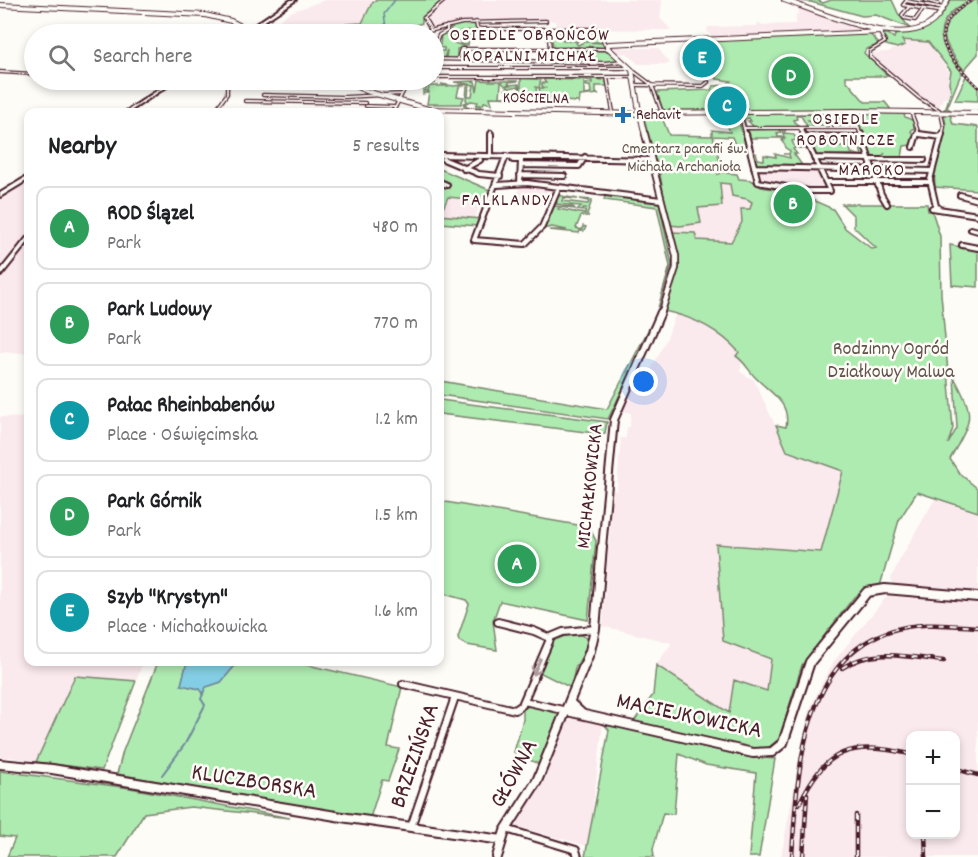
<!DOCTYPE html>
<meta charset="utf-8">
<style>
:root{--surface:#fff;--page:#f6f6f6;--text:#202124;--muted:#757577;--line:#e0e0e0;--accent:#1f6fb2}
body{margin:0;font-family:Dekko,sans-serif;background:var(--page);color:var(--text)}
.controls{position:absolute;right:18px;bottom:18px;display:grid;overflow:hidden;border-radius:12px;box-shadow:0 3px 9px #0003}
.controls button{width:54px;height:54px;display:grid;place-items:center;padding:0;border:0;border-bottom:2px solid var(--line);background:var(--surface);color:var(--text);font:30px sans-serif}
.you{position:absolute;left:644px;top:382px;width:21px;height:21px;margin:-15px;border:4px solid #fff;border-radius:50%;background:#1a73e8;box-shadow:0 0 0 9px #1a73e833}
.badge{display:grid;place-items:center;width:39px;height:39px;border-radius:50%;background:var(--accent);color:#fff;font-size:20px;font-weight:700}
.pin{position:absolute;translate:-50% -50%;border:3px solid #fff;box-shadow:0 2px 6px #0006}
.list{margin:0;padding:0;list-style:none}
h2{display:flex;justify-content:space-between;align-items:center;height:78px;margin:0;padding:0 24px;font-size:26px}
h2 small{font-size:20px;font-weight:400;color:var(--muted)}
.list li{display:grid;grid-template-columns:39px 1fr auto;gap:18px;align-items:center;box-sizing:border-box;height:84px;margin:0 12px 12px;padding:0 12px;border:2px solid var(--line);border-radius:12px}
.list b{display:block;font-size:22px;white-space:nowrap}
.list p{margin:0;font-size:20px;white-space:nowrap;color:var(--muted)}
.list em{font-size:20px;font-style:normal;color:var(--muted)}
.icon{flex:none;width:33px;height:33px;fill:none;stroke:currentColor;stroke-width:2;stroke-linecap:round;stroke-linejoin:round}
.map{position:relative;flex:none;width:978px;height:857px;overflow:hidden}
.search{position:absolute;background:var(--surface);box-shadow:0 3px 9px #0003;left:24px;top:24px;width:420px;height:66px;display:flex;align-items:center;gap:15px;box-sizing:border-box;padding:0 21px;border-radius:33px;color:var(--muted);font-size:22px}
.panel{position:absolute;background:var(--surface);box-shadow:0 3px 9px #0003;left:24px;top:108px;width:420px;height:558px;border-radius:12px}
.map>svg:first-child{display:block}
.built{fill:#fae9ed;fill-rule:evenodd}
.green{fill:#aeebb1;stroke:#7c856e;stroke-width:1.5}
.water{fill:#84cee5;stroke:#6d889b;stroke-width:1.5}
.lines{fill:none;stroke-linecap:round;stroke-linejoin:round}
.stream-far1{stroke:#6d889b;stroke-width:1.5}
.stream{stroke:#6d889b;stroke-width:2}
.minor-far2-casing{stroke:#4a1f2b;stroke-width:4.5}
.minor-far1-casing{stroke:#4a1f2b;stroke-width:8}
.minor-casing{stroke:#4a1f2b;stroke-width:10}
.tertiary-far3-casing{stroke:#4a1f2b;stroke-width:6}
.tertiary-far2-casing{stroke:#4a1f2b;stroke-width:8}
.tertiary-far1-casing{stroke:#4a1f2b;stroke-width:10}
.tertiary-casing{stroke:#4a1f2b;stroke-width:12}
.primary-casing{stroke:#4a1f2b;stroke-width:4}
.minor-far2{stroke:#fdfcf7;stroke-width:2}
.minor-far1{stroke:#fdfcf7;stroke-width:4}
.minor{stroke:#fdfcf7;stroke-width:6}
.tertiary-far3{stroke:#fdfcf7;stroke-width:4}
.tertiary-far2{stroke:#fdfcf7;stroke-width:4.5}
.tertiary-far1{stroke:#fdfcf7;stroke-width:6}
.tertiary{stroke:#fdfcf7;stroke-width:8}
.primary{fill:#fdfcf7;fill-rule:evenodd}
.rail-far1-casing{stroke:#4a1f2b;stroke-width:3}
.rail-casing{stroke:#4a1f2b;stroke-width:4.5}
.rail-far1{stroke:#fdfcf7;stroke-width:1.5;stroke-dasharray:2;stroke-linecap:butt}
.rail{stroke:#fdfcf7;stroke-width:2;stroke-dasharray:6;stroke-linecap:butt}
.oneway{stroke:#ac999b}
.poi-dot{fill:#1f6fb2;stroke:#fdfcf7;stroke-width:2}
.labels{text-anchor:middle;dominant-baseline:central;stroke-width:5;stroke-linejoin:round;paint-order:stroke}
.far-street-label{font-size:16px;fill:#4a1f2b;stroke:#fdfcf7}
.far-poi-label{font-size:16px;fill:#4a1f2b;stroke:#fdfcf7;text-anchor:start}
.far-park-label{font-size:16px;fill:#63524c;stroke:#fdfcf7}
.far-neighbourhood-label{font-size:18px;letter-spacing:1.5px;fill:#4a1f2b;stroke:#fdfcf7}
.park-label{font-size:20px;fill:#63524c;stroke:#fdfcf7}
.street-label{font-size:20px;fill:#4a1f2b;stroke:#fdfcf7}
.near-street-label{font-size:24px;fill:#4a1f2b;stroke:#fdfcf7}
</style>
<div class="map">
<svg width="978" height="857" viewBox="0 0 978 857">
<rect width="100%" height="100%" fill="#fdfcf7"/>
<filter id="ink" filterUnits="userSpaceOnUse"><feTurbulence type="fractalNoise" baseFrequency=".0167" numOctaves="2"/><feDisplacementMap in="SourceGraphic" scale="12" xChannelSelector="R" yChannelSelector="G"/><feConvolveMatrix kernelMatrix="1 2 1 2 8 2 1 2 1" color-interpolation-filters="sRGB"/></filter>
<g filter="url(#ink)">
<!-- built -->
<path class="built" d="M325 0H377L372 4 362 23 346 24 345 34H263L288 13Z
M447 0H662L660 18 671 30 556 29 555 21 547 20 472 22 432 29 426 18Z
M798 5 871 29 866 32 714 39 707 31 708 27 757 26 759 22 762 25 796 24V15L799 14Z
M902 40 927 42 949 72 948 83 950 90 947 98H943L939 108 921 98 872 57 874 53 888 52 904 45Z
M614 45H619L622 48H658L670 64H638L627 53 617 54 611 47Z
M758 168 817 170 829 190 765 182 761 181Z
M28 182V353L0 352V200Z
M522 183 556 188 549 204 512 202Z
M719 183 731 184 742 198 752 202 750 209H741L742 222 731 242 696 240 695 233 671 232 669 225 680 226 700 222 698 208 721 198Z
M448 197 481 201 474 220 440 216Z
M676 313 692 318 725 336 739 352 742 360 740 372 754 380 787 451 843 471 821 553 716 544 723 641 771 659 767 691 729 713 656 665 672 643 603 626 613 490 617 491 621 438H626L627 427H630L631 413 623 411 638 379 645 381 667 338Z
M0 417 28 418V662H143L136 681 75 676 36 762 9 757 0 758Z
M935 499 978 513V592L893 584 891 579 898 563Z
M887 596 978 603V857H781L809 711 820 687 835 660ZM910 736H956V834H910Z
M575 717 603 723 588 846 515 826 517 818 536 792 568 721Z"/>
<!-- green -->
<path class="green" d="M377 0H443L422 17V23L409 28 415 34H345L346 24 362 23 372 3Z
M788 0H817L823 3 831 0H892L899 15 910 28 876 15 862 16 811 2Z
M950 0H971C929 20 936 46 964 74H961L947 108 952 111 943 110 946 108 951 90 949 83 951 71 928 42 902 40 905 45 897 48 886 45V39L882 34H888L894 38 895 35C924 27 935 28 950 0Z
M975 0H978V54L964 70C938 37 933 21 975 0Z
M469 23 475 25 476 30 461 31 462 34H470L468 45 460 44V40H456V35H454V43L466 47 457 49V58H446L447 50 444 58H434L438 56 434 55V51H438L437 49 439 51H444V48L437 47 440 45 441 34 450 32 451 27H449Z
M551 30H574L575 38 562 39 563 41H578L576 43 578 45 584 42 580 30H575H599L601 42H585L602 43 605 48 589 46V49L580 47 553 48Z
M869 33 878 43 875 46 866 49 864 53 888 76H846V80L865 102H885L892 111 663 110 657 92 711 90 713 86 727 85 731 81 717 79 714 73 719 70 699 41Z
M554 49 608 51 624 64H579L578 60H554L557 63 548 64 550 51Z
M966 76 978 88V101L955 100Z
M479 77 491 78V81H518L509 82V85L519 84 520 89 518 86 506 89 508 87V84L506 86 501 82 500 97H518L520 90 518 98H523L490 97 492 104 484 102 483 105H478L483 108H475L478 102 471 101 465 104 469 108 464 107V103L468 102 466 100 467 86H469L468 96H472L474 85 454 82 475 81 477 91 479 80 490 81V78Z
M521 78 541 79 539 88H545L542 86V83H546L543 79 580 80 584 78V95L592 94 589 93H591L590 86H587L586 83H592V81L586 80 587 78 603 80 599 78H605L607 86H596V93L599 94 580 96 579 104 578 102 563 101V98L557 100V97H541L539 88 536 87 537 98 553 100 522 97 529 95 521 94Z
M436 83 428 84 425 91H428L429 86H449L441 84 454 86 467 84 459 87 457 96 464 97 461 104H427L429 92 423 94V85Z
M786 113 832 115 834 117H842L843 114 829 113C845 113 852 111 857 127H848L852 126 850 118 840 119 845 127H832L837 126 829 116 823 120 829 127H817L822 126 815 116H811L812 120H808L815 127H802L807 126 801 116H796L797 119 793 120 799 127H754L748 121H751L749 118 744 119 746 127 743 119 744 114Z
M859 113 904 114 905 117 914 121V129H912L911 132 916 133 917 130 918 134 912 139 914 140 911 145 904 146 902 157H882L885 153 880 158H871L863 138 866 142 863 131 861 133 859 128 861 127 857 121 859 119 855 114Z
M647 114H665L655 116 663 120 669 135 712 136V130L730 132 726 122 729 121 728 117 716 115H727L738 119 747 148 736 147 732 137 713 136 721 166 718 174 725 171 726 173 737 174 739 179 751 180 761 187 808 194 810 199 833 209 845 228 872 249 876 248 854 227V216L842 204H927L928 211H932L940 236 941 294 953 428 948 444 957 428 954 377C976 418 972 419 950 459L959 473 978 489V512L917 492 899 520 880 586 865 589 854 597 802 665 779 739 768 748 746 749 632 724 653 695 656 665 729 713 734 680 767 691 771 659 723 641 716 544 821 552 843 471 787 451 776 425 786 427C791 402 770 393 755 377 749 371 744 361 736 356L739 352C719 330 694 317 664 311L678 263 671 232 695 233 697 240 731 242 742 222 741 209H750L752 202 747 199 732 196 730 184 720 183 722 206 698 208 701 223 680 226 669 225 658 163 654 159 644 118Z
M950 114 953 124 978 127V190L935 187 934 168 946 125 944 115Z
M779 129 781 132 777 134 778 137H784L782 129H786L784 133 793 134 795 137 803 135 808 149 797 148H803L799 139 792 141 795 148 793 149 797 154H794L804 168 755 166 753 153H756L758 159 764 160V155L776 157 775 154 790 158 789 154H783H789L790 151 787 149 782 140 786 138H749L746 130Z
M807 137H819L823 146H832L828 139 822 138 833 137 836 146H846L842 139 835 137H848L851 153 862 156 860 148 854 147 853 145 859 146 857 139 851 138 861 139 867 157 865 154V157L851 158 852 155 816 156 811 145 818 146 814 139Z
M440 169 492 191 487 201 448 197 440 215 480 219 478 226 440 223Z
M606 194 659 202 672 265 658 308 670 266 657 207 604 200Z
M556 195 578 199 563 198 562 201 588 204 589 201 580 199 592 200 587 215 589 216H581L576 228 582 230 583 226 586 227 584 231H580L579 233 549 230H567L552 227 543 229 552 206 573 207 575 209 559 207 558 209 585 214 586 208H583L584 211 577 210 581 206 556 204 557 202 554 200Z
M950 245 978 250V287L952 285Z
M657 313 652 329 608 419 440 395V381L607 409Z
M440 400 607 422 605 433 602 434 440 414Z
M440 501 589 527 596 541 588 620 500 601 493 621 497 650 467 645 459 641 458 637 469 604 466 600 440 593Z
M576 632 589 639 585 651 575 668 571 688 537 671 555 637Z
M158 662H187L181 685 200 689 202 694 206 687 221 682 238 662H295L402 687 388 747 399 749 388 781 382 780 370 818 117 774 123 751Z
M75 676 136 681 102 770 36 762Z
M531 705 561 713 540 765 514 752 523 720V709Z
M603 723 743 756 775 759 759 857H749L756 773 706 765 679 754 674 814 663 813 653 849 654 857H585L609 730Z
M0 771 130 788 290 818 191 807 144 813 117 857H7L15 838 0 836Z"/>
<!-- water -->
<path class="water" d="M187 662H238L221 682 206 687 203 694 200 689 181 685Z"/>
<g class="lines">
<!-- stream-far1 -->
<path class="stream-far1" d="M387 34 384 14 395 0"/>
<!-- stream -->
<path class="stream" d="M162 775 185 744 205 705 201 699 203 694"/>
<!-- minor-far2 casing -->
<g class="minor-far2-casing">
<path id="minor-far2" d="M907 0 903 5 942 12
M925 0 938 4
M906 1 944 8
M909 7 902 15 904 18 915 20 923 9
M476 22 477 28 481 29H600L604 43 608 45
M431 30 424 18 445 0
M880 33 885 42 870 51V57L919 98 939 110
M417 34 462 23 546 21
M434 48 439 35 447 31V26
M434 59 605 63 622 61
M458 59 461 49H608
M546 60 550 49 548 29
M434 68H630
M632 70 652 85 661 110 666 113
M0 72 34 74
M434 77H634
M607 77 613 112
M137 80 173 81
M636 85 703 86 708 82
M263 95 345 97 402 94
M245 101 365 103
M366 106 394 107
M214 112 227 94V88L233 80
M393 112 409 80
M853 112 861 136
M911 112 918 131 917 136
M740 113 746 136
M941 113 944 127 942 136
M843 118 847 128
M826 119 832 128
M745 128H859
M800 128 804 136
M491 131V136
M918 134 931 136"/>
</g>
<!-- minor-far1 casing -->
<g class="minor-far1-casing">
<path id="minor-far1" d="M491 134V156
M746 134 758 182 808 191H830L803 134
M861 134 881 194 887 204
M919 134 941 137
M804 136 862 137
M913 147 917 134
M440 155 651 160
M506 156 474 240 525 244 542 227 559 187
M814 158 924 160
M443 159 479 174 500 176
M513 160H521L520 183
M521 165 579 166 585 157
M754 167 932 171
M464 169 480 160
M520 175 564 176
M440 182 447 185
M827 182H930
M497 185 527 183 661 200
M960 195 978 200
M936 206 930 180 942 134
M940 209 936 206 932 208 978 215
M971 229 978 231
M962 245 978 248
M0 274 28 239"/>
</g>
<!-- minor casing -->
<g class="minor-casing">
<path id="minor" d="M498 622 534 631 550 638
M403 684 515 710 522 705 551 637 563 632 595 629
M524 701 567 711
M411 827 455 697
M506 829 576 850 578 857"/>
</g>
<!-- tertiary-far3 casing -->
<g class="tertiary-far3-casing">
<path id="tertiary-far3" d="M784 0C819 12 894 46 928 25 938 19 942 10 948 0
M0 5 205 15 231 21 257 34
M341 80 366 91 428 109 642 114
M639 111 632 70 607 47 609 44 881 32
M639 111 645 113 854 111 978 113
M640 114 645 136"/>
</g>
<!-- tertiary-far2 casing -->
<g class="tertiary-far2-casing">
<path id="tertiary-far2" d="M645 134 676 256V268L661 314"/>
</g>
<!-- tertiary-far1 casing -->
<g class="tertiary-far1-casing">
<path id="tertiary-far1" d="M602 548 614 420 661 312"/>
</g>
<!-- tertiary casing -->
<g class="tertiary-casing">
<path id="tertiary" d="M570 703 582 714
M567 711 753 753 772 752 783 743 810 662 867 592 885 589 978 597
M0 764 52 769 348 818 502 840
M497 857 505 831 537 781 590 651 595 629 602 547"/>
</g>
<!-- primary casing -->
<g class="primary-casing">
<path id="primary" d="M291 0H296L245 34H241Z
M173 80H177L129 112H125Z
M26 177H28V180L0 197V193Z"/>
</g>
<!-- minor-far2 -->
<use href="#minor-far2" class="minor-far2"/>
<!-- minor-far1 -->
<use href="#minor-far1" class="minor-far1"/>
<!-- minor -->
<use href="#minor" class="minor"/>
<!-- tertiary-far3 -->
<use href="#tertiary-far3" class="tertiary-far3"/>
<!-- tertiary-far2 -->
<use href="#tertiary-far2" class="tertiary-far2"/>
<!-- tertiary-far1 -->
<use href="#tertiary-far1" class="tertiary-far1"/>
<!-- tertiary -->
<use href="#tertiary" class="tertiary"/>
<!-- primary -->
<use href="#primary" class="primary"/>
<!-- rail-far1 casing -->
<g class="rail-far1-casing">
<path id="rail-far1" d="M972 0C921 31 946 54 978 87"/>
</g>
<!-- rail casing -->
<g class="rail-casing">
<path id="rail" d="M842 668C874 647 909 657 944 661
M956 769 978 775
M799 804C826 748 851 741 910 754
M856 815V857
M925 834 926 857
M792 857C797 779 800 663 887 632 917 621 948 625 978 627
M803 857 807 794"/>
</g>
<!-- rail-far1 -->
<use href="#rail-far1" class="rail-far1"/>
<!-- rail -->
<use href="#rail" class="rail"/>
</g>
<!-- one-way arrows -->
<defs><path id="oneway-shaft" d="M-6 0H5M1.5-3L5.5 0L1.5 3" fill="none" stroke-width="1.6" stroke-linecap="round" stroke-linejoin="round" transform="scale(1.5)"/></defs>
<use class="oneway" href="#oneway-shaft" transform="translate(537 667) rotate(114)"/>
</g>
<!-- markers -->
<path class="poi-dot" d="M620 106h6v6h6v6h-6v6h-6v-6h-6v-6h6z"/>
<g class="labels">
<!-- far-street labels -->
<g class="far-street-label">
<text transform="translate(536 99) rotate(1)">KOŚCIELNA</text>
</g>
<!-- far-poi labels -->
<g class="far-poi-label">
<text x="636" y="115">Rehavit</text>
</g>
<!-- far-park labels -->
<g class="far-park-label">
<text x="684" y="149">Cmentarz parafii św.<tspan x="684" dy="18">Michała Archanioła</tspan></text>
</g>
<!-- far-neighbourhood labels -->
<g class="far-neighbourhood-label">
<text x="530" y="36">OSIEDLE OBROŃCÓW<tspan x="530" dy="21">KOPALNI MICHAŁ</tspan></text>
<text x="846" y="120">OSIEDLE<tspan x="846" dy="21">ROBOTNICZE</tspan></text>
<text x="872" y="171">MAROKO</text>
<text x="506" y="201">FALKLANDY</text>
</g>
<!-- park labels -->
<g class="park-label">
<text x="891" y="350">Rodzinny Ogród<tspan x="891" dy="23">Działkowy Malwa</tspan></text>
</g>
<!-- street labels -->
<g class="street-label">
<text transform="translate(591 486) rotate(-84)">MICHAŁKOWICKA</text>
</g>
<!-- near-street labels -->
<g class="near-street-label">
<text transform="translate(689 717) rotate(12)">MACIEJKOWICKA</text>
<text transform="translate(416 756) rotate(-71)">BRZEZIŃSKA</text>
<text transform="translate(515 774) rotate(-61)">GŁÓWNA</text>
<text transform="translate(254 783) rotate(9)">KLUCZBORSKA</text>
</g>
</g>
</svg>
<div class="controls">
<button>+</button>
<button>−</button>
</div>
<div class="you"></div>
<div class="pin badge" style="left:517px;top:564px;background:#2e9e5b">A</div>
<div class="pin badge" style="left:793px;top:204px;background:#2e9e5b">B</div>
<div class="pin badge" style="left:727px;top:106px;background:#0f9aa8">C</div>
<div class="pin badge" style="left:791px;top:76px;background:#2e9e5b">D</div>
<div class="pin badge" style="left:702px;top:58px;background:#0f9aa8">E</div>
<div class="search"><svg class="icon" aria-label="search" viewBox="0 0 24 24"><circle cx="10" cy="10" r="6"/><path d="M15 15l6 6"/></svg>Search here</div>
<section class="panel">
<h2>Nearby<small>5 results</small></h2>
<ul class="list">
<li><span class="badge" style="background:#2e9e5b">A</span><div><b>ROD Ślązel</b><p>Park</p></div><em>480 m</em></li>
<li><span class="badge" style="background:#2e9e5b">B</span><div><b>Park Ludowy</b><p>Park</p></div><em>770 m</em></li>
<li><span class="badge" style="background:#0f9aa8">C</span><div><b>Pałac Rheinbabenów</b><p>Place · Oświęcimska</p></div><em>1.2 km</em></li>
<li><span class="badge" style="background:#2e9e5b">D</span><div><b>Park Górnik</b><p>Park</p></div><em>1.5 km</em></li>
<li><span class="badge" style="background:#0f9aa8">E</span><div><b>Szyb &quot;Krystyn&quot;</b><p>Place · Michałkowicka</p></div><em>1.6 km</em></li>
</ul>
</section>
</div>
